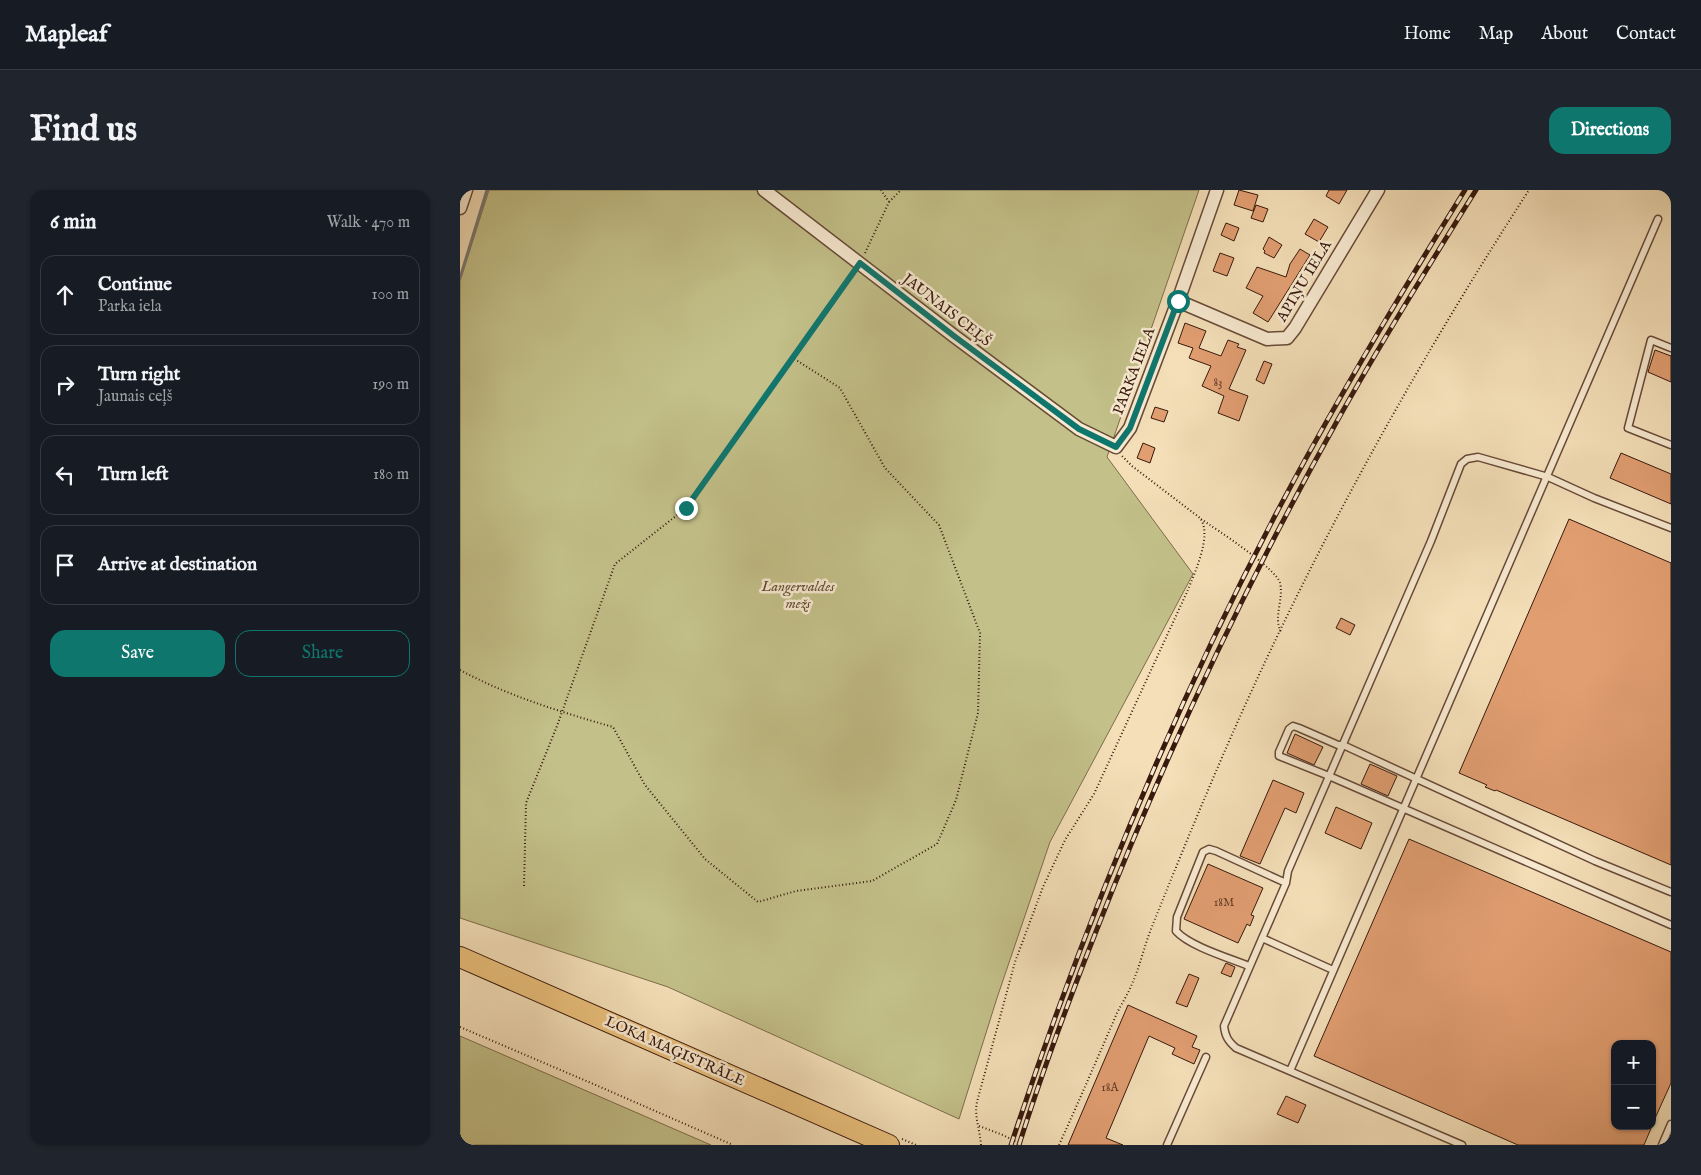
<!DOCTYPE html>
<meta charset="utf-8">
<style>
:root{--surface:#171b24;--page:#20242c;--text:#f1f3f6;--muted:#9ea1a6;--line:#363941;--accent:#0f766e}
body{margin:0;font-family:"IM FELL English",serif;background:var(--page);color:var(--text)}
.controls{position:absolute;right:15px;bottom:15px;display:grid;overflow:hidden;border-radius:10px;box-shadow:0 1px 4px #0004}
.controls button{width:45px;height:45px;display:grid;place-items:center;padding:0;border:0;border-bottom:1px solid var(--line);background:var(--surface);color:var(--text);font:25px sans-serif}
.stop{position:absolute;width:15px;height:15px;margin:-11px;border:4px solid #0f766e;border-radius:50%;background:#fff}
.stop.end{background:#0f766e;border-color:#fff;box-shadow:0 1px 5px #0008}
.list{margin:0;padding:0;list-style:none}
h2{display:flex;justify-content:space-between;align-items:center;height:65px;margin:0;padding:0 20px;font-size:21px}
h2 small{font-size:16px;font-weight:400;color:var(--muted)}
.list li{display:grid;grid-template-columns:32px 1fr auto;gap:15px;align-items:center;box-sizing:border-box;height:80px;margin:0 10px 10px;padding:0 10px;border:1px solid var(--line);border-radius:15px}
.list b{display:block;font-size:19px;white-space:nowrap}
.list p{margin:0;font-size:16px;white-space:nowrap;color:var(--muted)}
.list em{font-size:16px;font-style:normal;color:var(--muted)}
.actions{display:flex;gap:10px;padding:15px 20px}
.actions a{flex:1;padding:11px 0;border:1px solid var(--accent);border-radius:15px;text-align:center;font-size:18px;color:var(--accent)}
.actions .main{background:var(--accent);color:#fff}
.icon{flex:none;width:28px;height:28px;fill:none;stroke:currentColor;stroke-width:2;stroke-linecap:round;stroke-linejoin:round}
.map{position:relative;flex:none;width:1211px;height:955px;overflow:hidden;border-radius:15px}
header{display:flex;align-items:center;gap:30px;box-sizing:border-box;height:70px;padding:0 25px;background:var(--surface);border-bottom:1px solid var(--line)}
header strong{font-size:24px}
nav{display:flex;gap:28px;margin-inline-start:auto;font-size:18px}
.intro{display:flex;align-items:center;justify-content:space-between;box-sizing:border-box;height:120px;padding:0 30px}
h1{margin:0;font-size:35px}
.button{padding:12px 22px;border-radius:15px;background:var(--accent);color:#fff;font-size:18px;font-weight:700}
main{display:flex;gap:30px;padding:0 30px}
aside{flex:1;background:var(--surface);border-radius:15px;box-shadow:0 1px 4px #0004}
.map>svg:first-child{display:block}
.green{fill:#c3c089;stroke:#7e6c4b}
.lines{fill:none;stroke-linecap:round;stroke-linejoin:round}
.stream{stroke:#777a75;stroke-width:3}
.building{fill:#e19e71;stroke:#38190d}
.lane-casing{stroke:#674a38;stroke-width:9}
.street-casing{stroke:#674a38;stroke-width:15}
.primary-casing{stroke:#38190d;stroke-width:22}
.path{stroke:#38190d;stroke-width:2;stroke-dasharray:1 2.5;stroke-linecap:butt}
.lane{stroke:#f8ead1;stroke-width:6}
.street{stroke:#f8ead1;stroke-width:12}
.primary{stroke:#eac07c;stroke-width:20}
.rail-casing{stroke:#38190d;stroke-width:5}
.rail{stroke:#f8ead1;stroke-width:3;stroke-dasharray:9;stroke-linecap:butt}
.route{stroke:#0f766e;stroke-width:6}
.labels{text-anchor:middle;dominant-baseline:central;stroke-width:5;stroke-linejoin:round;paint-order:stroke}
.number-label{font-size:12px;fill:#623a26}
.street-label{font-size:15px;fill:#38190d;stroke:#f8ead1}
.park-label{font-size:15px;font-style:italic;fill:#624b32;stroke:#f8ead1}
</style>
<header>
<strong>Mapleaf</strong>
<nav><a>Home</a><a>Map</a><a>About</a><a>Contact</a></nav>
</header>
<div class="intro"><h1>Find us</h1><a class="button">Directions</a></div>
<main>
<aside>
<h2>6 min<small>Walk · 470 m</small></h2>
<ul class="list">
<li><svg class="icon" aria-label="ahead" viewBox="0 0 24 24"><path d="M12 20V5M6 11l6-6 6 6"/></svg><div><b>Continue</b><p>Parka iela</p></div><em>100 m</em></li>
<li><svg class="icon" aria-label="right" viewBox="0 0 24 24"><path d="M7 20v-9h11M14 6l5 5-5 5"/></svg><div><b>Turn right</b><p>Jaunais ceļš</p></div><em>190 m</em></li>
<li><svg class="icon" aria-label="left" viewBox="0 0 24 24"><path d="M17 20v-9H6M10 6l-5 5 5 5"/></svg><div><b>Turn left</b></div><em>180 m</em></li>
<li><svg class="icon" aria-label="arrive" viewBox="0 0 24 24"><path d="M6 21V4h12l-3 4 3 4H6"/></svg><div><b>Arrive at destination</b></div></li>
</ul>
<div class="actions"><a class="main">Save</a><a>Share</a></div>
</aside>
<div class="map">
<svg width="1211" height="955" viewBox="0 0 1211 955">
<rect width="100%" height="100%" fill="#f4dfb8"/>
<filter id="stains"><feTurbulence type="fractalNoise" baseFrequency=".004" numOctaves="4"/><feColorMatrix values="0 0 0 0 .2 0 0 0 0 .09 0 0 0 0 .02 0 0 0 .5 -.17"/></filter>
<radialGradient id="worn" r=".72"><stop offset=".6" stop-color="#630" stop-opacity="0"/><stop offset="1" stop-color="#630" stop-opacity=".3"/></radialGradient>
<!-- green -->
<path class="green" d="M29 0H739L647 267 733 384 590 652 537 808 499 929 208 797 0 728V91Z
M0 846 251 955H0Z"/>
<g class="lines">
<!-- stream -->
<path class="stream" d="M0 88 27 0"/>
</g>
<!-- building -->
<path class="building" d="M779 0 798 5 793 21 774 15Z
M869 0H887L879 14 866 6Z
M796 15 808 19 803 32 791 28Z
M854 29 868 37 859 52 845 44Z
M766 33 779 38 774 51 761 45Z
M809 47 822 55 814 68 804 63 805 61 803 59Z
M840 59 850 65 808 132 793 123 803 106 786 98 797 77 826 87 830 74Z
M760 63 774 68 767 86 753 81Z
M725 133 746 141 739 158 761 166 768 150 779 154 777 157 786 160 769 199 788 206 779 231 758 223 764 206 742 196 751 176 729 168 733 158 718 153Z
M1195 160 1211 166V192L1188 182Z
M804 171 812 174 804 194 796 190Z
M695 217 708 221 704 232 691 228Z
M683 253 695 258 690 273 677 268Z
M1161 263 1211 284V314L1150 288Z
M1109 329 1211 373V675L1036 600 1035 601 1025 597 1027 595 999 583Z
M881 428 895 435 890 445 876 438Z
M835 544 863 557 854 575 827 563Z
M910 574 937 586 928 606 901 594Z
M813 590 844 603 836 623 825 618 800 674 780 666Z
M876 617 912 633 901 659 865 643Z
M949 649 1211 762V893L1192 935V854H1155V936H1192L1184 955H1058L854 866Z
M748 674 803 698 791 725 794 726 790 736 787 734 778 753 724 729Z
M766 773 775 777 771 787 761 783Z
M729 784 739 788 727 817 716 813Z
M668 815 737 846 732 857 740 860 734 874 712 864 715 858 689 846 646 948 663 955H608Z
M826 906 846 915 838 933 817 924Z"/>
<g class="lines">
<!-- lane casing -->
<g class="lane-casing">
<path id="lane" d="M1211 158 1191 150 1168 238 1211 255
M1211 702 1135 671 883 555H878L839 538 833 536 829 539 819 562V566L869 586 1211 735
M802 748 873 780
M789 776C769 768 729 756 716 741L717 727 743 662 749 659 756 661 826 693
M830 881 1198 29
M707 955 746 867
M1002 955 776 858C768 851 765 846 764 836L826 693 828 681 971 351 1001 274 1007 269 1018 267 1088 287 1134 308 1211 338
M1202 955 1211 934"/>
</g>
<!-- street casing -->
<g class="street-casing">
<path id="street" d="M304 0 494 146 619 239 656 257 670 238 718 111 757 0
M0 18 6 0
M718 111 807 149 827 148 835 138 918 0"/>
</g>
<!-- primary casing -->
<g class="primary-casing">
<path id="primary" d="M0 767 429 955"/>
</g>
<!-- path -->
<path class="path" d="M429 12 441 0
M405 63 429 12 421 0
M741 329C756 339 817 379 820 393 824 410 813 426 821 442
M0 480C48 506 101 522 153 537L185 595 245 669 298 712 336 701 412 691 477 654 496 610 518 523 520 443 479 335 425 278 380 198 333 168
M64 696 66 613 97 536 155 374 226 318 394 82
M0 837 138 896 273 955
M519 936 543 945 562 955
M442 949 456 955
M521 955C520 940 514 926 517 912L555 772 583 697 605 650 634 604 727 402C734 384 753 345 740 328L672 276 662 266
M599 955C619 911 638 867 657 823 662 813 668 804 672 794 680 776 684 757 691 739 722 662 753 586 787 511 867 335 964 162 1069 0"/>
<!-- lane -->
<use href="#lane" class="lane"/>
<!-- street -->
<use href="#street" class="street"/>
<!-- primary -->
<use href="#primary" class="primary"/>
<!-- rail casing -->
<g class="rail-casing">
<path id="rail" d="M551 955C623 737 710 525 817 322 875 212 939 106 1005 0
M559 955C582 882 609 810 637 739 705 565 785 396 876 233 920 154 968 77 1016 0"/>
</g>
<!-- rail -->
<use href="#rail" class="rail"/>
</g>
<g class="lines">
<!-- route -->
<path class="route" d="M226 318 400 73 494 146 619 239 656 257 670 238 718 111"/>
</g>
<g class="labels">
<!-- number labels -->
<g class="number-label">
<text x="758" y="192">83</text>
<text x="764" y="712">18M</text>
<text x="650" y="897">18A</text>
</g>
<!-- street labels -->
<g class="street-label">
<text transform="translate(844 91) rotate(-59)">APIŅU IELA</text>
<text transform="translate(487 120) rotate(38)">JAUNAIS CEĻŠ</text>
<text transform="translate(674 181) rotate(-69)">PARKA IELA</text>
<text transform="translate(215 861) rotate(24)">LOKA MAĢISTRĀLE</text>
</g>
<!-- park labels -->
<g class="park-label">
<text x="338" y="396">Langervaldes<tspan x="338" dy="17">mežs</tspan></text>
</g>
</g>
<rect width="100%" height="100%" filter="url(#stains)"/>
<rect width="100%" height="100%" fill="url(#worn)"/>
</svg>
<div class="controls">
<button>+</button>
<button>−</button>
</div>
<div class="stop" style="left:718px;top:111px"></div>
<div class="stop end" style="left:226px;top:318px"></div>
</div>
</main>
